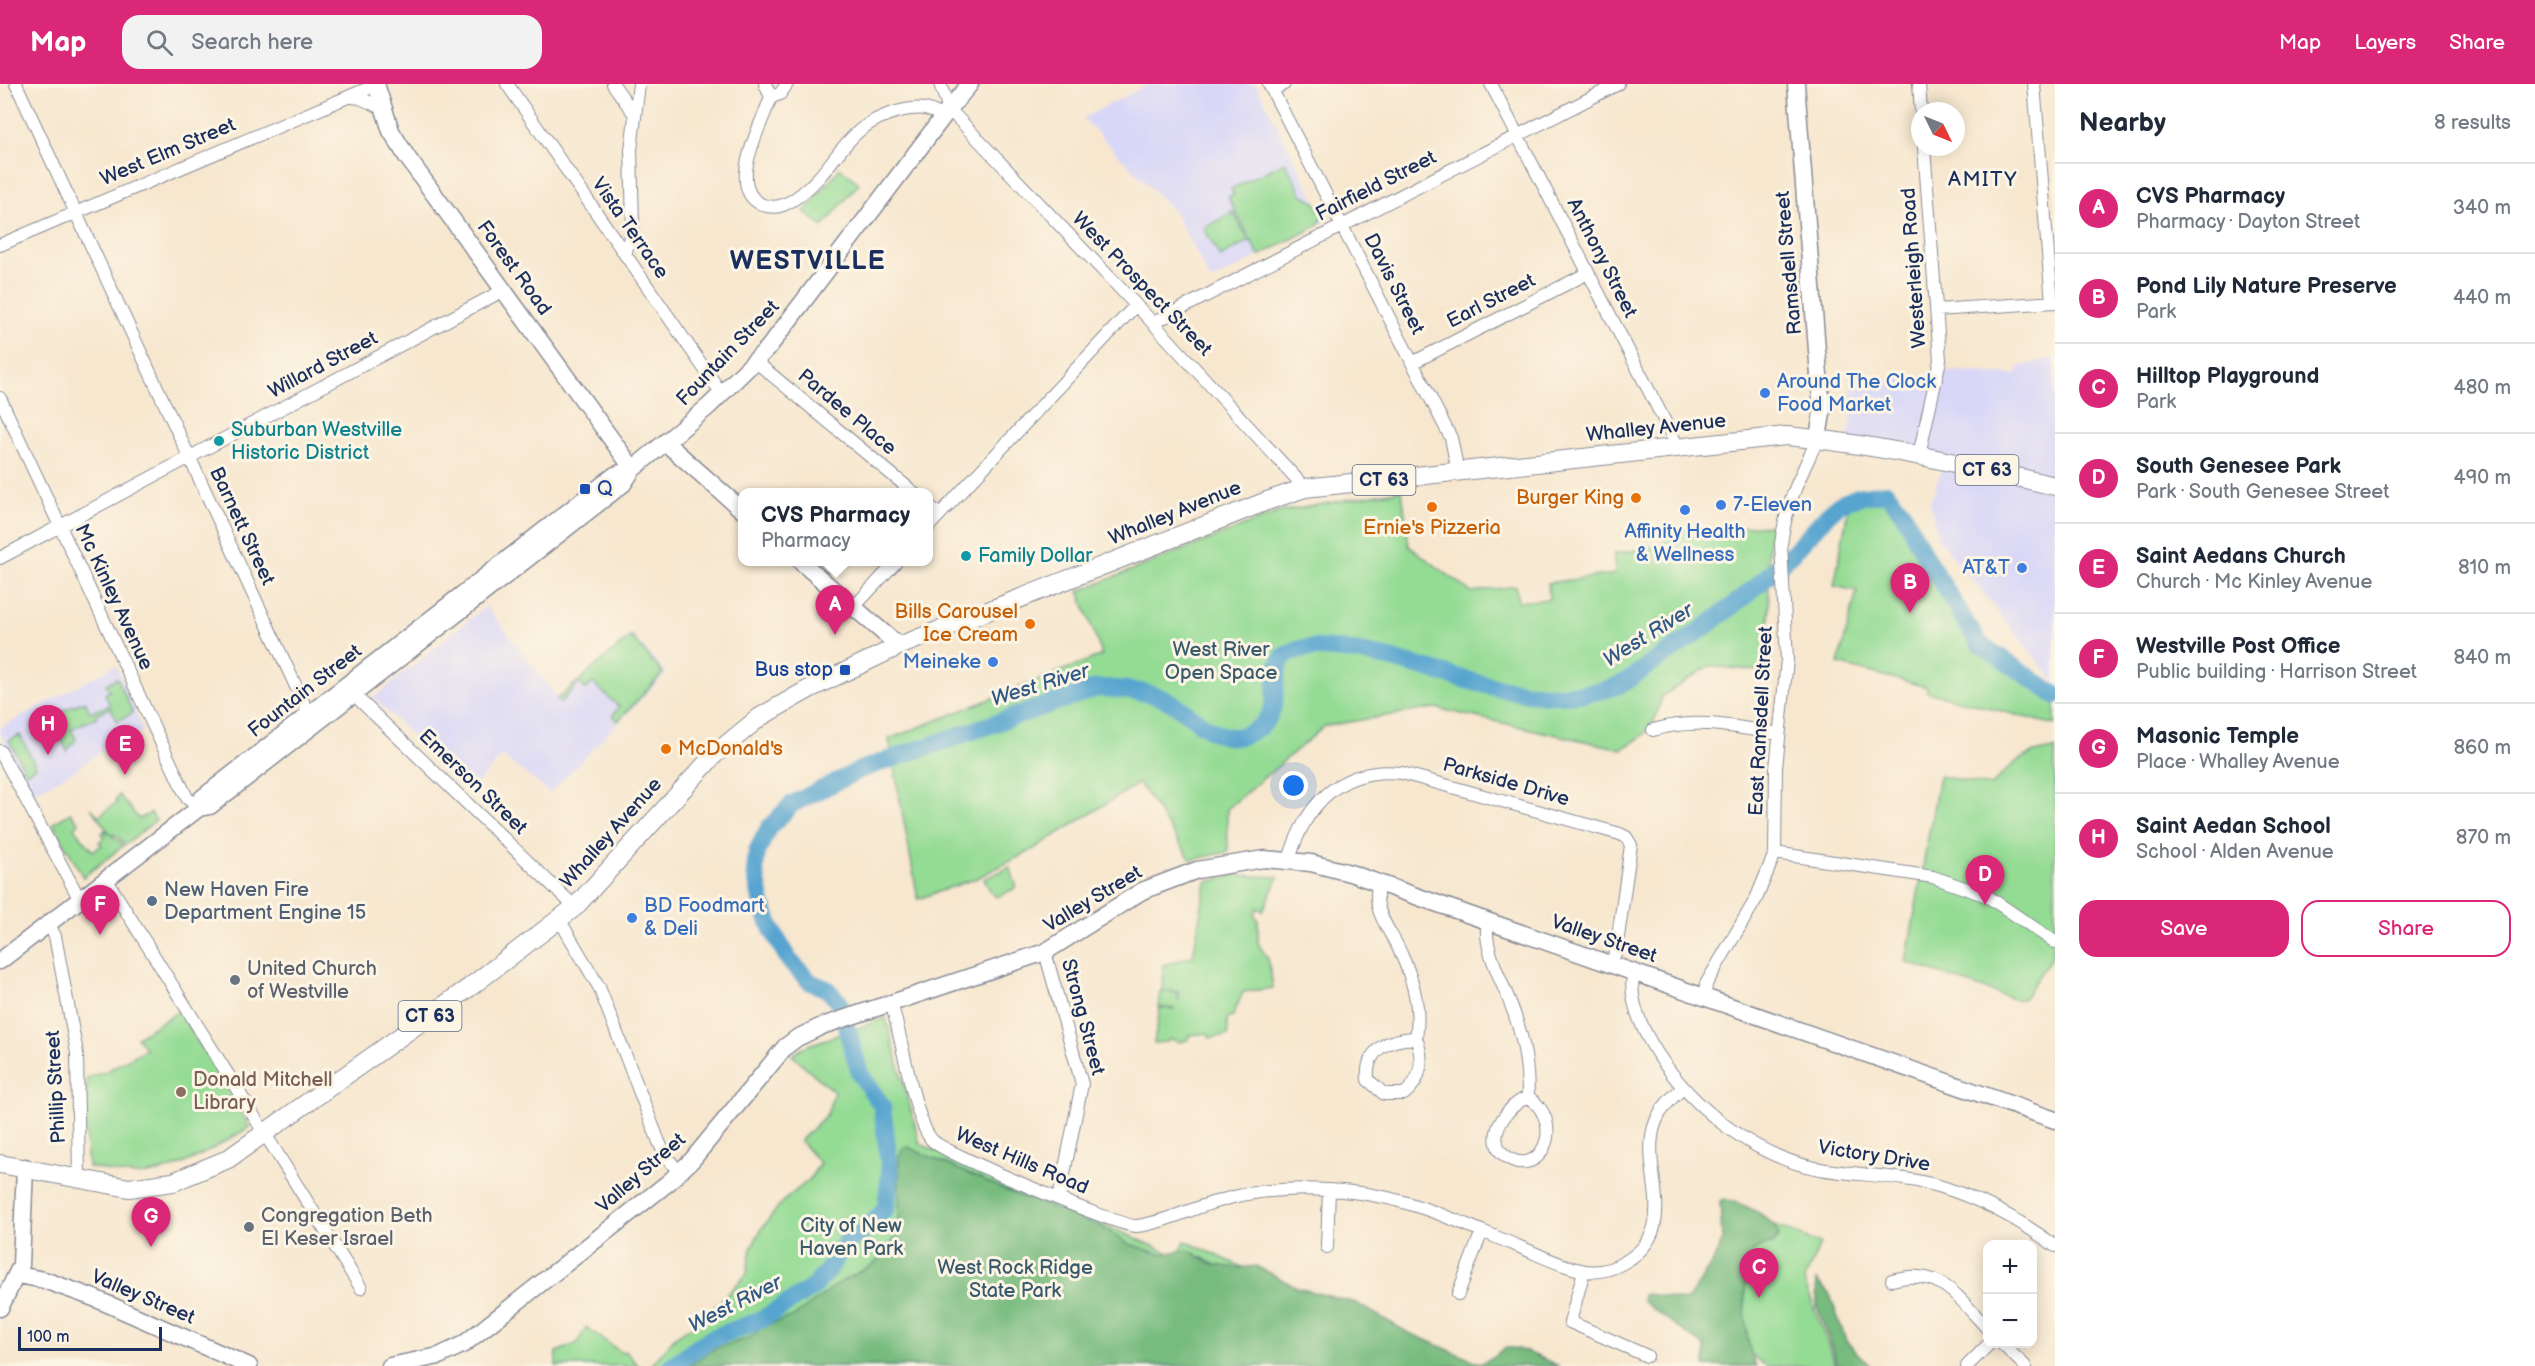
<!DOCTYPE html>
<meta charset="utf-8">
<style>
:root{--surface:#fff;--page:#f2f2f3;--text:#1f2937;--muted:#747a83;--line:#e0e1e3;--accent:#db2777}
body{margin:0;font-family:"Balsamiq Sans",sans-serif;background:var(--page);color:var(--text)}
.controls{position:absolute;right:18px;bottom:18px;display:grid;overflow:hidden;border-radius:12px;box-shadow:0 3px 15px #0003}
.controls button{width:54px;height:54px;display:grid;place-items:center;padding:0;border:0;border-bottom:2px solid var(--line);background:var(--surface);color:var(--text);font:30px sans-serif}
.compass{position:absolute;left:1911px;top:18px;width:54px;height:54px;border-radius:50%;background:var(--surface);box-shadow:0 3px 15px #0003;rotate:133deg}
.scale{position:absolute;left:18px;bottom:15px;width:144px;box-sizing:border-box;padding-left:6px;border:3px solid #1b2f5e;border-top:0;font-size:16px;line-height:21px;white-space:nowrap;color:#1b2f5e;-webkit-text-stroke:4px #fcf5e5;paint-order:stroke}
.you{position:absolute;left:1294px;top:702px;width:21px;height:21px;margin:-15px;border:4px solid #fff;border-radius:50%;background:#1a73e8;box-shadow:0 0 0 9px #1a73e833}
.badge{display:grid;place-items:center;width:39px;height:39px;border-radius:50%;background:var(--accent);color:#fff;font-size:20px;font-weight:700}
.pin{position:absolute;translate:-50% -50px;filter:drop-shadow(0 2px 3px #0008)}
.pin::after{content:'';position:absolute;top:32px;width:21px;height:18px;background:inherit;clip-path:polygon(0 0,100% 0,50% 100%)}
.popup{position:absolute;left:738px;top:404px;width:195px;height:78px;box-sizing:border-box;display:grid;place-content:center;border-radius:12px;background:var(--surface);filter:drop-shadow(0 2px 4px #0005);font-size:20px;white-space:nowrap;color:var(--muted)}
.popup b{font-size:22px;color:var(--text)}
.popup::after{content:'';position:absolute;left:50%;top:100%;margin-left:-12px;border:12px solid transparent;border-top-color:var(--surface)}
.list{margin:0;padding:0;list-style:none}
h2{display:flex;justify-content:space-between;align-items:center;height:78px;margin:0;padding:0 24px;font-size:26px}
h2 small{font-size:20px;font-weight:400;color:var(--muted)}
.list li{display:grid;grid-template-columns:39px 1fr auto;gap:18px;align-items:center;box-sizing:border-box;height:90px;padding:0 24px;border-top:2px solid var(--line)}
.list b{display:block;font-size:22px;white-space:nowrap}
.list p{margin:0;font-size:20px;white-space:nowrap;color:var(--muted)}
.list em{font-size:20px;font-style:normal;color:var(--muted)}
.actions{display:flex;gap:12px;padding:18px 24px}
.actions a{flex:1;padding:14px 0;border:2px solid var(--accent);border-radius:18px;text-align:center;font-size:21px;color:var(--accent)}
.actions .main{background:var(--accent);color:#fff}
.icon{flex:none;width:33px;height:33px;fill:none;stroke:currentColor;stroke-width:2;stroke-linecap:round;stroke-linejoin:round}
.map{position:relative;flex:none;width:2055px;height:1282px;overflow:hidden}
header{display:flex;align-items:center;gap:36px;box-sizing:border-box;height:84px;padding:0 30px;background:var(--accent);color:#fff}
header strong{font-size:28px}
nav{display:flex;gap:33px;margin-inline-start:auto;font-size:21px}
.search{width:420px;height:54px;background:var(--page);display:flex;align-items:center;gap:15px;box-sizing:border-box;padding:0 21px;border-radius:18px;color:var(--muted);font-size:22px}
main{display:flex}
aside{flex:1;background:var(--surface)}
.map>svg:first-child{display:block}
.built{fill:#d9d7f8}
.green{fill:#94db94;stroke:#588579;stroke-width:1.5}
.forest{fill:#77bb7e;stroke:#49756e;stroke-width:1.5}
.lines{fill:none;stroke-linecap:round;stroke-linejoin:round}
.river{stroke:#56a4cf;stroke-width:18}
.street-casing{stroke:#898b96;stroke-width:14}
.secondary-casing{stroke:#898b96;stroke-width:19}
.primary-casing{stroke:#898b96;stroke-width:20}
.street{stroke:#fff;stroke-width:12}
.secondary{stroke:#fff;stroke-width:16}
.primary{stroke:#fff;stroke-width:18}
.shop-dot{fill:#3f7fe0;stroke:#fcf5e5;stroke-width:2}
.culture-dot{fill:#0f9aa8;stroke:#fcf5e5;stroke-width:2}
.transit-dot{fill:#1a4fb4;stroke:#fcf5e5;stroke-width:2}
.food-dot{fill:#e8710a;stroke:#fcf5e5;stroke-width:2}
.service-dot{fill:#5c6f8a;stroke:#fcf5e5;stroke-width:2}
.worship-dot{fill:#6b7280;stroke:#fcf5e5;stroke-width:2}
.education-dot{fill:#8d6e63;stroke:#fcf5e5;stroke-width:2}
.labels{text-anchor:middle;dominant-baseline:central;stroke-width:6;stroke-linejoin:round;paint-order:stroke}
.shield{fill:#fcf5e5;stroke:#5e6a86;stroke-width:1.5}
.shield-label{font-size:18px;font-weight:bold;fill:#1b2f5e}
.street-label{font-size:20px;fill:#1b2f5e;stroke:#fcf5e5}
.shop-label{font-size:20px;fill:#366cbe;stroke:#fcf5e5;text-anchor:start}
.culture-label{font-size:20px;fill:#0d838f;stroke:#fcf5e5;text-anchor:start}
.transit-label{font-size:20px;fill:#164399;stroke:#fcf5e5;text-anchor:start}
.food-label{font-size:20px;fill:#c56008;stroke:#fcf5e5;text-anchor:end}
.park-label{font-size:20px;fill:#395a6c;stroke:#fcf5e5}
.service-label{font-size:20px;fill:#4e5e75;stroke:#fcf5e5;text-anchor:start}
.worship-label{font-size:20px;fill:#5b616d;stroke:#fcf5e5;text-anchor:start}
.education-label{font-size:20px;fill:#785e54;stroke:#fcf5e5;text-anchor:start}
.neighbourhood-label{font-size:21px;letter-spacing:1.5px;fill:#1b2f5e;stroke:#fcf5e5}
.water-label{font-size:21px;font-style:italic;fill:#305886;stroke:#fcf5e5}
.district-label{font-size:26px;font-weight:bold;letter-spacing:1.5px;fill:#1b2f5e;stroke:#fcf5e5}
</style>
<header>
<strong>Map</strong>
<div class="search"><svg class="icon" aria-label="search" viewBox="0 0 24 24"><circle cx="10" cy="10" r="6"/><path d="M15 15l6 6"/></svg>Search here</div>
<nav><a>Map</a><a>Layers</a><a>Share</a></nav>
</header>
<main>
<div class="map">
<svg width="2055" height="1282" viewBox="0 0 2055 1282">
<rect width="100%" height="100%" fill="#fcf5e5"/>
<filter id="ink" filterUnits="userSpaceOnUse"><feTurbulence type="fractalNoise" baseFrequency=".0167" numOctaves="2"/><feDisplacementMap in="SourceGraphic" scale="12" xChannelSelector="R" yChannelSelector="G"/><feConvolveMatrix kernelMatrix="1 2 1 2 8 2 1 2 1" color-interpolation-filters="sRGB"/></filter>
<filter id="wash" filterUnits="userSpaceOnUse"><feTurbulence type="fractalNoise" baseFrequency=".008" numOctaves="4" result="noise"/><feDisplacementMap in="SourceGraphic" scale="24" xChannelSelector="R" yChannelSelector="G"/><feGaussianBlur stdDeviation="1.35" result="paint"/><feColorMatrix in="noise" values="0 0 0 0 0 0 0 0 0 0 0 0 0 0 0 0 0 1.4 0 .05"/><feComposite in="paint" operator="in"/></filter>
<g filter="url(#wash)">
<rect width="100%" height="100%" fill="#f7e7cf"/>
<!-- built -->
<path class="built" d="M1149 0H1256L1326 137 1211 197 1175 129 1083 34Z
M2055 273V598L1938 454 1930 419 1944 378 1847 355 1852 332 1851 298 1931 292 1955 287 2017 291 2019 283Z
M486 522 558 614 631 550 666 589 550 709 502 672 470 707 373 614Z
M116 581 143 647 103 666 77 685 31 710 0 649V644Z"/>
<!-- green -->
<path class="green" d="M1285 78 1302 110 1316 119 1323 133 1317 142 1259 172 1228 113 1234 110 1231 105Z
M840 84 859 99 823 143 804 128Z
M1233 128 1249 157 1220 173 1204 144Z
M1402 406 1409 462 1471 508 1516 502 1518 518 1549 515 1548 499 1615 490 1614 470 1661 462 1673 447 1771 441 1768 465 1770 588 1709 582 1662 612C1655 643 1649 651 1621 665L1435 624 1325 642 1227 725 1228 768 1191 776 1139 699 1032 766 977 794 918 815 889 655 1102 571 1079 507 1279 428Z
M1868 412 1896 421 1906 433 1983 551 2030 592 2055 607V641L1927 608V603L1838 580 1857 507 1834 502 1850 415Z
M631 552 663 589 618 637 613 631 619 623 593 599 586 605 579 599 560 619 557 615Z
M117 594 133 629 117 637 111 624 96 630 97 633 71 645 76 655 67 667 50 632 85 617 90 628 110 621 105 610 110 607 106 600Z
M20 651 36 683 26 689 9 656Z
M2055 665V860L2051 866 2054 869 2024 914 2016 916 1906 878 1939 692 1991 702C2012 679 2022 669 2055 665Z
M119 711 139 735 151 729 156 736 125 761 118 752 110 750 91 724 99 732 117 718 115 716Z
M71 729 79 739 74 744 93 767 102 761 99 758 105 753 102 749 105 746C111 753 118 754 123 762L83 793 53 739Z
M1010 783 1016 801 1014 805 997 813 992 810 984 795Z
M1233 791 1278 793 1263 827 1257 824 1254 830 1258 836V859L1268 875 1273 904 1243 908 1233 932 1227 934 1228 951 1210 954 1208 949 1189 951 1188 956 1180 958 1170 955 1167 958 1154 959 1160 924 1175 925 1158 923 1160 907 1177 909 1178 917 1180 912 1178 908 1162 907 1163 881 1193 872 1206 798Z
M179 927 250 1043C214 1063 176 1091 134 1091 119 1090 102 1085 88 1083L85 1041 87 994 107 987 146 965 137 953Z
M886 934 920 1060 1178 1173 1185 1157 1461 1282H651L675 1253 705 1233 747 1190 751 1164 762 1144 782 1118 809 1096 820 1079 800 1057 827 1030 834 1008 792 971 806 962Z
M1743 1128 1820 1160 1804 1197 1836 1282H1766L1700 1230Z
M586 1243 622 1269 625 1267 639 1282H556L557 1268 578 1259Z"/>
<!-- forest -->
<path class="forest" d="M908 1063 1010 1108 1102 1143 1127 1159 1160 1170 1188 1166 1215 1181 1238 1184 1256 1182 1298 1204 1356 1219 1407 1248 1479 1279C1491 1277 1494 1270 1504 1265 1515 1260 1547 1277 1559 1282H689L715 1264 749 1254 762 1243 794 1232 841 1198 874 1180 887 1167 895 1153 899 1134V1072L903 1064Z
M1724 1115C1741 1119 1774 1132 1779 1151L1773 1160C1765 1161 1757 1162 1752 1168 1740 1184 1744 1269 1757 1282H1705V1263L1642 1217 1643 1211 1648 1210 1685 1217 1690 1213 1719 1167 1722 1155 1720 1117Z
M1816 1196 1830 1211 1846 1257 1870 1282H1838L1817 1222Z"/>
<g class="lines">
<!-- river -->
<path class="river" d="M671 1282 710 1255 761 1236 812 1204 826 1189 846 1158 867 1146 886 1124 890 1088 882 1022 860 990 839 918 827 905 810 898 789 876 772 846 762 820 755 788 757 767 769 744 792 720 862 685 1097 604C1119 605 1142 606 1162 614 1186 623 1209 654 1235 653 1245 652 1254 647 1261 642 1292 615 1253 565 1313 564 1412 563 1516 636 1617 602 1629 597 1641 586 1652 579 1706 545 1757 505 1802 459 1815 446 1828 426 1846 417 1856 411 1875 411 1887 409L1903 429 1926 474 1979 559 2055 611"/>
</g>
</g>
<g filter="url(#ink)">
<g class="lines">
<!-- street casing -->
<g class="street-casing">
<path id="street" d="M16 0 312 637
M507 0 722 310
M613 0 635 31
M765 0 771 13C762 40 724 105 763 121 777 126 788 120 800 111 840 80 843 41 900 27 918 23 928 23 943 33
M940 0 949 25 1153 239 1305 404
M1269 0 1451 354 1458 388
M1491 0 1679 365
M1919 0 1921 27
M2034 0 2052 218
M1272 6 1284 0
M352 13 360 14 382 24
M771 13 780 10 787 0
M0 161 376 1
M625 171 633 142 631 66 639 0
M1937 226 2055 218
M1153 239 1618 0
M755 277 913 408
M1412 279 1588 189
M0 314 187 714 199 724
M1919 371 1940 276 1924 63
M928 421 939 430
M928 443 1136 221
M0 474 504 206
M854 523 896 478
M348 605 575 823
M1653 646C1695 633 1736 643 1779 650
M0 667 79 814
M1775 769 1933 793 1987 812 2055 858
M1289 776C1305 720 1341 682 1402 689L1620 750 1626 753 1631 761 1616 867 1611 879
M106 795 361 1204
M1379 799C1370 827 1392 847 1402 872 1414 898 1421 925 1416 954
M559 835 599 903 659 1058 665 1071 679 1088
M1488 838C1481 865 1508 907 1516 935 1525 960 1528 986 1528 1013
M48 839 55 852 77 969 79 1095
M1045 868 1082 1000 1059 1114
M1634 887C1627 914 1643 947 1657 969 1693 1024 1754 1073 1820 1085 1861 1092 1902 1091 1942 1103 1983 1116 2020 1136 2055 1162
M1705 912 1706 900 1756 815 1775 769 1776 684 1787 576 1781 460C1787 415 1800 394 1818 354
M891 919C901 948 915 1041 933 1057 946 1070 1121 1143 1136 1142 1164 1139 1192 1124 1219 1117 1261 1104 1308 1103 1352 1108 1412 1114 1466 1141 1520 1163 1540 1171 1560 1182 1581 1186 1593 1189 1606 1187 1617 1182 1689 1148 1636 1086 1656 1037 1661 1024 1672 1013 1683 1004
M1416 954C1424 975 1422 996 1404 1010H1384L1368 996C1365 964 1389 955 1416 954Z
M1528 1013C1570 1041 1536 1104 1500 1067 1488 1047 1509 1021 1528 1013Z
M1327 1163 1329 1106
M1584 1187 1570 1238 1647 1272
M1892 1196C1941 1182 1957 1213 1988 1245
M1458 1210 1482 1147
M2002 1260 2025 1282
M1967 1282 1989 1260"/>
</g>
<!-- secondary casing -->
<g class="secondary-casing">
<path id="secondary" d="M376 0 391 47 407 73 633 385
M1796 0 1822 329 1818 354
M666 359 742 426
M801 478 899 562
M199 724 202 714 615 391 633 385
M0 877 199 724 210 722 623 400 633 385 709 322 768 264 949 25 970 0
M18 1191 44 1196 94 1214 249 1282
M0 1224 21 1181 25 1083
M390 1282 439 1272 464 1260 669 1098 692 1076 785 963 797 954 822 942 1045 868 1142 807 1197 786 1264 775 1311 779 1350 789 2055 1036"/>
</g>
<!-- primary casing -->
<g class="primary-casing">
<path id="primary" d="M0 1080 129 1104 173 1098 228 1075 470 903 575 823 715 670 760 633 809 605 899 562 1267 417 1305 404 1786 352C1878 360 1966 381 2055 402"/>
</g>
<!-- street -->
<use href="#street" class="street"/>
<!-- secondary -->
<use href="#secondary" class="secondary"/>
<!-- primary -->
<use href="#primary" class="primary"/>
</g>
</g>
<!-- markers -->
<g class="shop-dot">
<circle cx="1765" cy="309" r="6"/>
<circle cx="1721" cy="421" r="6"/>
<circle cx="1685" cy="426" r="6"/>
<circle cx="2022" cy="484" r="6"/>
<circle cx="993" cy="578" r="6"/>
<circle cx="632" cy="834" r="6"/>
</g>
<g class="culture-dot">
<circle cx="219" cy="357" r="6"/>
<circle cx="966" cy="472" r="6"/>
</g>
<g class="transit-dot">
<rect x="579" y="399" width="12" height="12" rx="3"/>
<rect x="839" y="580" width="12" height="12" rx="3"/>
</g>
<g class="food-dot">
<circle cx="1636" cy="414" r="6"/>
<circle cx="1432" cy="423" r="6"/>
<circle cx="1030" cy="540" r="6"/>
<circle cx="666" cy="665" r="6"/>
</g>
<circle class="service-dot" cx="152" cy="817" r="6"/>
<g class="worship-dot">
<circle cx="235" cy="896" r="6"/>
<circle cx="249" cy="1143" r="6"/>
</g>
<circle class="education-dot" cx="181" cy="1008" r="6"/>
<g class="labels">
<!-- shield labels -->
<g class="shield">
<rect x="1955.5" y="371" width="63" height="30" rx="4.5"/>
<rect x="1352.5" y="381" width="63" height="30" rx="4.5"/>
<rect x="398.5" y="917" width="63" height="30" rx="4.5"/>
</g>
<g class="shield-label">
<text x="1987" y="386">CT 63</text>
<text x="1384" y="396">CT 63</text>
<text x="430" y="932">CT 63</text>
</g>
<!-- street labels -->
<g class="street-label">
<text transform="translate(168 68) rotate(-23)">West Elm Street</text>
<text transform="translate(1376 102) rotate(-27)">Fairfield Street</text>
<text transform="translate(630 144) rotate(55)">Vista Terrace</text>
<text transform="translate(1602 174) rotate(63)">Anthony Street</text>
<text transform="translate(1789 179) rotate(-95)">Ramsdell Street</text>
<text transform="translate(514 184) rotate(54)">Forest Road</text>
<text transform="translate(1914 184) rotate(-94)">Westerleigh Road</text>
<text transform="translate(1142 200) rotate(46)">West Prospect Street</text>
<text transform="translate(1394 200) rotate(63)">Davis Street</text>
<text transform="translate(1491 217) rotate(-27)">Earl Street</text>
<text transform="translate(728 269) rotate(-46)">Fountain Street</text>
<text transform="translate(323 281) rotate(-28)">Willard Street</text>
<text transform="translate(847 328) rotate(40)">Pardee Place</text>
<text transform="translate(1656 344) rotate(-6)">Whalley Avenue</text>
<text transform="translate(1175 429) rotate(-22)">Whalley Avenue</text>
<text transform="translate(242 442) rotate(65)">Barnett Street</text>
<text transform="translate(114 513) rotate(65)">Mc Kinley Avenue</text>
<text transform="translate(305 607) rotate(-38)">Fountain Street</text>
<text transform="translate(1761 637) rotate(-87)">East Ramsdell Street</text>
<text transform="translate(473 698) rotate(44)">Emerson Street</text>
<text transform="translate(1506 698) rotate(16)">Parkside Drive</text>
<text transform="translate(611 749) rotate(-48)">Whalley Avenue</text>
<text transform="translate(1093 815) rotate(-31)">Valley Street</text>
<text transform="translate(1604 855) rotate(19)">Valley Street</text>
<text transform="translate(1083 933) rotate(75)">Strong Street</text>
<text transform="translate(56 1003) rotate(-93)">Phillip Street</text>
<text transform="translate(1874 1072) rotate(9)">Victory Drive</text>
<text transform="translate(1022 1077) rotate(23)">West Hills Road</text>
<text transform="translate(641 1089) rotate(-41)">Valley Street</text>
<text transform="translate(143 1213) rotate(23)">Valley Street</text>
</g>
<!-- shop labels -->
<g class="shop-label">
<text x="1777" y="298">Around The Clock<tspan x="1777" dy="23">Food Market</tspan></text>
<text x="1733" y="421">7-Eleven</text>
<text x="1685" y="448" text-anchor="middle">Affinity Health<tspan x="1685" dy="23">&amp; Wellness</tspan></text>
<text x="2010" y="484" text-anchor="end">AT&amp;T</text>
<text x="981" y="578" text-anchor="end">Meineke</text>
<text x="644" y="822">BD Foodmart<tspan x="644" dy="23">&amp; Deli</tspan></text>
</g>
<!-- culture labels -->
<g class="culture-label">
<text x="231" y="346">Suburban Westville<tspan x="231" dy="23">Historic District</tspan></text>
<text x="978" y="472">Family Dollar</text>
</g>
<!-- transit labels -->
<g class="transit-label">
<text x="597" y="405">Q</text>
<text x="833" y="586" text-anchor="end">Bus stop</text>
</g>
<!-- food labels -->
<g class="food-label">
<text x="1624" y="414">Burger King</text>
<text x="1432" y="444" text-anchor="middle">Ernie's Pizzeria</text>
<text x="1018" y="528">Bills Carousel<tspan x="1018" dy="23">Ice Cream</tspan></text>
<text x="678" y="665" text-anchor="start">McDonald's</text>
</g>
<!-- park labels -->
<g class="park-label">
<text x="1221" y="566">West River<tspan x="1221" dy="23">Open Space</tspan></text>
<text x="851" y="1142">City of New<tspan x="851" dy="23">Haven Park</tspan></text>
<text x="1015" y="1184">West Rock Ridge<tspan x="1015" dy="23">State Park</tspan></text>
</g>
<!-- service labels -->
<g class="service-label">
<text x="164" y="806">New Haven Fire<tspan x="164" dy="23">Department Engine 15</tspan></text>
</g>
<!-- worship labels -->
<g class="worship-label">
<text x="247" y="885">United Church<tspan x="247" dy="23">of Westville</tspan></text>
<text x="261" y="1132">Congregation Beth<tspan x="261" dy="23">El Keser Israel</tspan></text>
</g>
<!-- education labels -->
<g class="education-label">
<text x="193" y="996">Donald Mitchell<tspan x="193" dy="23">Library</tspan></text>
</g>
<!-- neighbourhood labels -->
<g class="neighbourhood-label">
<text x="1983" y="95">AMITY</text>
</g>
<!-- water labels -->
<g class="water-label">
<text transform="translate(1648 551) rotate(-32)">West River</text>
<text transform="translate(1040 601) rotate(-17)">West River</text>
<text transform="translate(735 1220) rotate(-27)">West River</text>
</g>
<!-- district labels -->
<g class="district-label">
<text x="808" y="177">WESTVILLE</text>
</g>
</g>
</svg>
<div class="controls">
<button>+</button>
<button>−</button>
</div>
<svg class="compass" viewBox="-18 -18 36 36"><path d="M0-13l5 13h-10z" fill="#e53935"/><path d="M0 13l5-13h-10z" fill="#747a83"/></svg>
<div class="scale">100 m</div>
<div class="you"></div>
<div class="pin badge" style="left:835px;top:551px">A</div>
<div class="popup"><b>CVS Pharmacy</b>Pharmacy</div>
<div class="pin badge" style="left:1910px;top:529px">B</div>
<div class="pin badge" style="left:1759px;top:1214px">C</div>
<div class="pin badge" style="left:1985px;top:821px">D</div>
<div class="pin badge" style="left:125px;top:691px">E</div>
<div class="pin badge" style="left:100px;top:851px">F</div>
<div class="pin badge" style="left:151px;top:1163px">G</div>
<div class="pin badge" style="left:48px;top:671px">H</div>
</div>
<aside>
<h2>Nearby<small>8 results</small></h2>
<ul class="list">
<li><span class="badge">A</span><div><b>CVS Pharmacy</b><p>Pharmacy · Dayton Street</p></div><em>340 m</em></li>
<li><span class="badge">B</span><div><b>Pond Lily Nature Preserve</b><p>Park</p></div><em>440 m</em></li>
<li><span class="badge">C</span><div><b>Hilltop Playground</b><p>Park</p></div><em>480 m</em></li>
<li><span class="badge">D</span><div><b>South Genesee Park</b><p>Park · South Genesee Street</p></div><em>490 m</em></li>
<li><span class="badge">E</span><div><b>Saint Aedans Church</b><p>Church · Mc Kinley Avenue</p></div><em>810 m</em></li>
<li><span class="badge">F</span><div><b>Westville Post Office</b><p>Public building · Harrison Street</p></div><em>840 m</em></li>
<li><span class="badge">G</span><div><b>Masonic Temple</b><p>Place · Whalley Avenue</p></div><em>860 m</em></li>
<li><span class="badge">H</span><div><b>Saint Aedan School</b><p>School · Alden Avenue</p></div><em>870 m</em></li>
</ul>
<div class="actions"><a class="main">Save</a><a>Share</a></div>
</aside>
</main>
